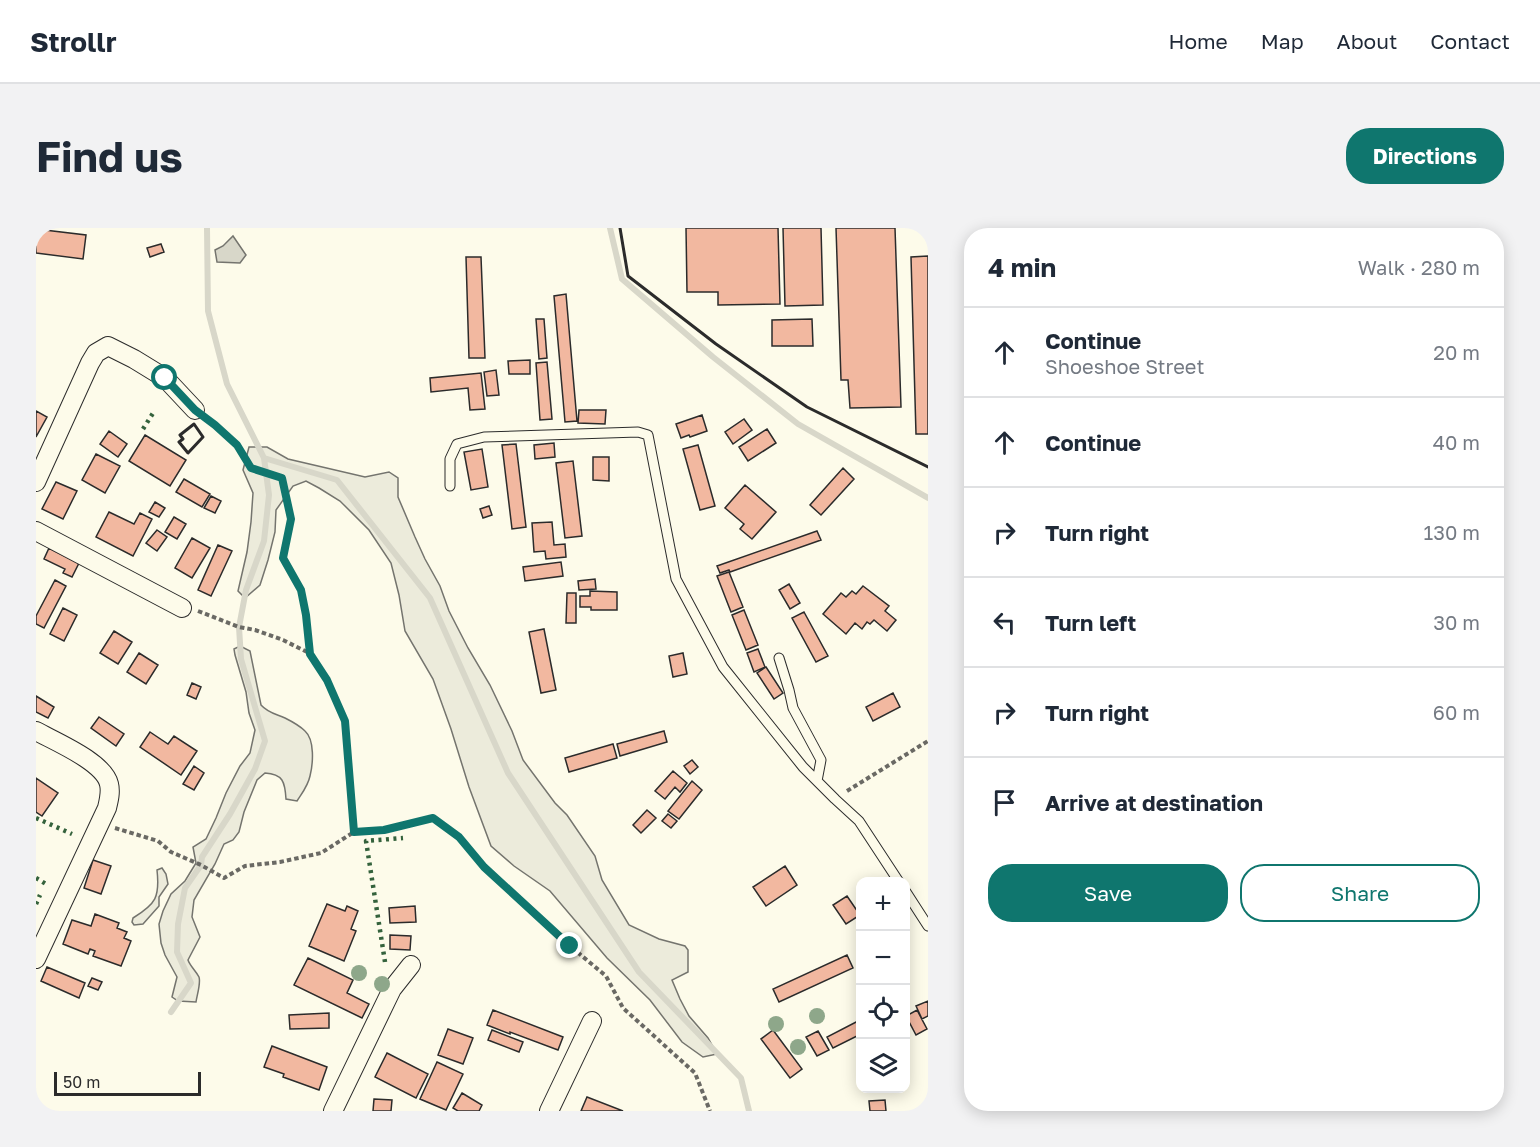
<!DOCTYPE html>
<meta charset="utf-8">
<style>
:root{--surface:#fff;--page:#f2f2f3;--text:#1f2937;--muted:#747a83;--line:#e0e1e3;--accent:#0f766e}
body{margin:0;font-family:"Golos Text",sans-serif;background:var(--page);color:var(--text)}
.controls{position:absolute;right:18px;bottom:18px;display:grid;overflow:hidden;border-radius:12px;box-shadow:0 3px 15px #0003}
.controls button{width:54px;height:54px;display:grid;place-items:center;padding:0;border:0;border-bottom:2px solid var(--line);background:var(--surface);color:var(--text);font:30px sans-serif}
.scale{position:absolute;left:18px;bottom:15px;width:147px;box-sizing:border-box;padding-left:6px;border:3px solid #2b2b2b;border-top:0;font-size:16px;line-height:21px;white-space:nowrap;color:#2b2b2b;-webkit-text-stroke:4px #fdfbea;paint-order:stroke}
.stop{position:absolute;width:18px;height:18px;margin:-14px;border:4px solid #0f766e;border-radius:50%;background:#fff}
.stop.end{background:#0f766e;border-color:#fff;box-shadow:0 2px 6px #0008}
.list{margin:0;padding:0;list-style:none}
h2{display:flex;justify-content:space-between;align-items:center;height:78px;margin:0;padding:0 24px;font-size:26px}
h2 small{font-size:20px;font-weight:400;color:var(--muted)}
.list li{display:grid;grid-template-columns:39px 1fr auto;gap:18px;align-items:center;box-sizing:border-box;height:90px;padding:0 24px;border-top:2px solid var(--line)}
.list b{display:block;font-size:22px;white-space:nowrap}
.list p{margin:0;font-size:20px;white-space:nowrap;color:var(--muted)}
.list em{font-size:20px;font-style:normal;color:var(--muted)}
.actions{display:flex;gap:12px;padding:18px 24px}
.actions a{flex:1;padding:14px 0;border:2px solid var(--accent);border-radius:24px;text-align:center;font-size:21px;color:var(--accent)}
.actions .main{background:var(--accent);color:#fff}
.icon{flex:none;width:33px;height:33px;fill:none;stroke:currentColor;stroke-width:2;stroke-linecap:round;stroke-linejoin:round}
.map{position:relative;flex:none;width:892px;height:883px;overflow:hidden;border-radius:24px}
header{display:flex;align-items:center;gap:36px;box-sizing:border-box;height:84px;padding:0 30px;background:var(--surface);border-bottom:2px solid var(--line)}
header strong{font-size:28px}
nav{display:flex;gap:33px;margin-inline-start:auto;font-size:21px}
.intro{display:flex;align-items:center;justify-content:space-between;box-sizing:border-box;height:144px;padding:0 36px}
h1{margin:0;font-size:42px}
.button{padding:15px 27px;border-radius:24px;background:var(--accent);color:#fff;font-size:21px;font-weight:700}
main{display:flex;gap:36px;padding:0 36px}
aside{flex:1;background:var(--surface);border-radius:24px;box-shadow:0 3px 15px #0003}
.map>svg:first-child{display:block}
.green{fill:#ecebdb;stroke:#74746e;stroke-width:1.5}
.water{fill:#d8d7c9;stroke:#74746e;stroke-width:1.5}
.lines{fill:none;stroke-linecap:round;stroke-linejoin:round}
.stream{stroke:#d8d7c9;stroke-width:6}
.building{fill:#f2b8a0;stroke:#2b2b2b;stroke-width:1.5}
.lane-casing{stroke:#2b2b2b;stroke-width:11}
.street-casing{stroke:#2b2b2b;stroke-width:20}
.path{stroke:#6a6964;stroke-width:4;stroke-dasharray:4.5 3;stroke-linecap:butt}
.lane{stroke:#fdfbea;stroke-width:9}
.street{stroke:#fdfbea;stroke-width:18}
.hedge{stroke:#34623c;stroke-width:4.5;stroke-dasharray:3 4.5;stroke-linecap:butt}
.wall{stroke:#2b2b2b;stroke-width:3}
.tree{fill:#8ea78a}
.route{stroke:#0f766e;stroke-width:8}
</style>
<header>
<strong>Strollr</strong>
<nav><a>Home</a><a>Map</a><a>About</a><a>Contact</a></nav>
</header>
<div class="intro"><h1>Find us</h1><a class="button">Directions</a></div>
<main>
<div class="map">
<svg width="892" height="883" viewBox="0 0 892 883">
<rect width="100%" height="100%" fill="#fdfbea"/>
<!-- green -->
<path class="green" d="M213 219H231L252 231 329 249 353 244 362 250V269L379 309 389 331 404 358 413 383 432 420 454 457 476 503 487 532 519 575 531 587 559 628 566 652 593 697 623 711 649 718 652 722V744L636 752 644 771 653 788 672 810 681 826 667 829 646 814 614 772 571 730 514 663 478 638 455 618 433 559 415 501 397 451 369 403 363 367 355 335 333 302 304 273 283 260 270 253 257 258 240 282 239 304 232 332 224 357 209 370 202 363 211 324 215 294 217 265 207 242Z
M204 418 214 423 225 477C232 485 240 486 249 490 255 493 264 498 269 503 279 512 277 536 274 548 272 558 266 565 261 573L250 571C249 554 247 546 229 545L221 552 208 584 203 604 197 612 188 616 179 636 158 672 156 689 164 709 152 732C154 738 160 743 163 749 165 755 161 767 160 774L142 773 136 769 141 749 129 727 125 715 123 696 127 683 135 666 149 653 160 635 157 619 170 611 180 590 190 565 204 538 214 525 219 502 213 485 210 464 199 427 198 421Z
M126 640 130 646 132 656 123 669V678L107 696 98 697 96 694 97 690C120 676 124 669 121 642Z"/>
<!-- water -->
<path class="water" d="M197 8 210 27 204 35 181 34 179 22 187 18Z"/>
<g class="lines">
<!-- stream -->
<path class="stream" d="M574 0 586 51 677 129 762 196 892 270
M228 230 301 252 394 370 472 545 603 744 705 850 713 883
M135 784 155 755 141 724 142 696 149 660 165 637 166 629 194 586 219 541 229 513 205 431 203 399 210 362 228 313 233 267 228 230 191 156 172 83 171 0"/>
</g>
<!-- building -->
<path class="building" d="M650 0H742L744 76 682 77V64H651Z
M747 0H785L787 77 749 78Z
M800 0H859L865 179 814 180 812 152H805Z
M0 1 50 7 47 31 0 25Z
M125 16 128 24 114 29 111 20Z
M892 28V206H880L875 29Z
M430 29H445L449 130H433Z
M530 66 541 193 529 194 518 68Z
M500 91H508L511 130 503 131Z
M776 91 777 118H736V92Z
M494 132V146H473L472 133Z
M511 134 516 191 504 192 500 135Z
M460 142 463 167 451 168 448 144Z
M445 145 449 181 434 182 432 160 395 164 394 150Z
M543 182H570L569 196 542 195Z
M0 183 11 189 0 209Z
M666 187 671 203 654 209 653 207 645 210 640 196Z
M708 191 716 202 697 216 689 204Z
M731 201 740 215 712 233 703 219Z
M73 203 91 216 82 229 64 216Z
M109 207 150 232 134 258 93 233Z
M518 215 519 229 499 231 498 217Z
M480 216 490 299 476 301 466 217Z
M662 217 679 278 664 282 647 221Z
M446 221 452 259 435 262 428 224Z
M60 226 84 238 69 265 46 252Z
M557 229H573V253L557 252Z
M537 233 546 308 529 310 520 235Z
M807 240 818 251 785 287 774 277Z
M148 251 174 266 166 279 140 264Z
M20 254 41 263 27 291 6 281Z
M709 257 740 284 716 311 704 301 708 296 689 280Z
M175 268 185 273 179 285 168 280Z
M119 274 129 280 123 289 113 284Z
M453 278 456 287 447 290 444 281Z
M73 284 98 296 104 285 116 291 97 328 60 309Z
M138 289 150 296 141 311 129 304Z
M516 294 518 317 529 316 530 329 510 331 509 323 498 324 496 295Z
M121 302 131 309 121 323 110 315Z
M781 303 785 312 694 344 693 342 684 345 681 338Z
M156 310 174 320 156 350 139 340Z
M182 317 196 323 175 368 162 362Z
M13 320 43 335 36 349 27 345 29 341 8 331Z
M525 334 527 348 489 353 487 339Z
M693 344 707 379 695 384 681 348Z
M559 351 560 361 543 362 542 353Z
M19 352 30 358 8 400 0 396V388Z
M753 356 764 375 754 381 743 362Z
M827 358 853 378 849 383 860 392 851 403 838 392 834 396 831 394 826 401 819 395 810 406 787 386 805 365 810 369 816 363 820 366Z
M554 363 581 364V382H555V379H544V368H554Z
M531 365H540V395H530Z
M27 380 41 387 28 413 14 406Z
M708 382 722 417 710 422 696 387Z
M768 384 792 428 780 434 756 390Z
M508 401 520 462 505 465 493 404Z
M78 403 96 414 82 436 64 425Z
M722 421 729 439 718 444 711 425Z
M103 425 122 437 110 456 91 444Z
M647 425 651 446 637 449 633 428Z
M730 439 747 465 738 471 721 445Z
M156 455 165 459 160 471 151 467Z
M857 465 864 479 837 493 830 479Z
M0 468 18 479 12 490 0 484Z
M63 489 88 506 80 518 55 500Z
M628 503 631 514 584 528 581 516Z
M114 504 132 516 138 508 161 523 145 547 104 519Z
M577 516 581 530 533 544 529 530Z
M656 532 662 539 654 546 648 538Z
M158 538 168 545 158 562 147 556Z
M637 543 651 555 644 564 639 559 629 571 619 563Z
M0 550 22 565 6 588 0 584Z
M656 553 666 562 643 591 632 583Z
M611 582 620 590 605 605 597 597Z
M632 586 641 593 635 600 626 593Z
M57 632 75 638 65 666 48 660Z
M749 638 761 657 730 678 717 659Z
M811 668 824 687 810 696 797 677Z
M291 676 309 683 311 678 322 683 315 701 320 703 308 733 273 718Z
M379 678 380 694 354 695 353 680Z
M59 686 83 695 81 700 91 704 88 710 95 713 85 738 57 728 59 723 54 721 52 726 27 716 36 692 55 698Z
M354 707 375 708 374 722 354 721Z
M811 727 817 740 743 774 737 761Z
M272 730 317 752 311 765 333 776 326 790 258 757Z
M11 739 49 755 43 770 5 753Z
M56 750 66 754 62 762 52 758Z
M892 773V788L886 791 880 778Z
M457 782 527 809 522 822 474 804V806L451 797Z
M881 782 891 801 880 807 870 788Z
M293 785V800L254 801 253 787Z
M824 792 825 806 797 820 791 809Z
M412 801 437 810 427 836 402 827Z
M456 802 487 814 483 824 452 812Z
M737 802 766 841 754 850 725 811Z
M782 803 793 822 781 828 770 809Z
M236 818 291 839 283 862 247 849 248 846 228 839Z
M351 825 392 846 380 870 339 849Z
M401 834 427 846 410 882 384 871Z
M426 865 446 877 443 883H422L417 880Z
M551 869 587 883H545Z
M338 871 356 872 355 883H337Z
M849 872 850 883H834L833 873Z"/>
<g class="lines">
<!-- lane casing -->
<g class="lane-casing">
<path id="lane" d="M414 258V231L421 216 448 209 602 204 612 207 640 351 687 439 767 539 799 571 823 593 863 654
M743 430 753 462 757 480 785 532 781 553
M870 664 892 698"/>
</g>
<!-- street casing -->
<g class="street-casing">
<path id="street" d="M0 254 54 135 60 125 72 118 98 131 129 150 159 182
M0 303 146 380
M0 503C20 514 68 534 73 556 75 564 73 572 71 580L0 731
M297 883 356 761 375 737
M513 883 556 793"/>
</g>
<!-- path -->
<path class="path" d="M172 192 201 217 215 240 246 250 255 292 247 330 265 362 270 387 274 425
M162 383 203 399 219 402 247 412 275 426 291 452 309 493 318 604
M811 563 892 513
M79 600 122 613 135 624 165 637 188 650 209 638 244 634 285 625 318 604 348 602 397 590 423 609 448 639 478 667 534 718 570 748 587 780 659 845 674 883"/>
<!-- lane -->
<use href="#lane" class="lane"/>
<!-- street -->
<use href="#street" class="street"/>
<!-- hedge -->
<path class="hedge" d="M107 201 119 182
M0 590 36 606
M0 650 10 656
M0 676 4 667
M349 734 330 613 367 610"/>
<!-- wall -->
<path class="wall" d="M584 0 592 48 680 116 771 179 892 239
M158 196 167 209 152 225 143 214 147 211 144 207Z"/>
</g>
<!-- trees -->
<g class="tree">
<circle cx="323" cy="745" r="8"/>
<circle cx="346" cy="756" r="8"/>
<circle cx="781" cy="788" r="8"/>
<circle cx="740" cy="796" r="8"/>
<circle cx="762" cy="819" r="8"/>
</g>
<g class="lines">
<!-- route -->
<path class="route" d="M129 150 159 182 179 197 201 217 215 240 246 250 255 291 247 330 265 362 270 387 274 426 291 452 309 493 318 604 348 602 397 590 423 609 448 639 534 718"/>
</g>
</svg>
<div class="controls">
<button>+</button>
<button>−</button>
<button><svg class="icon" aria-label="locate" viewBox="0 0 24 24"><circle cx="12" cy="12" r="6"/><path d="M12 2v4M12 18v4M2 12h4M18 12h4"/></svg></button>
<button><svg class="icon" aria-label="layers" viewBox="0 0 24 24"><path d="M12 4l9 5-9 5-9-5zM3 14l9 5 9-5"/></svg></button>
</div>
<div class="scale">50 m</div>
<div class="stop" style="left:129px;top:150px"></div>
<div class="stop end" style="left:534px;top:718px"></div>
</div>
<aside>
<h2>4 min<small>Walk · 280 m</small></h2>
<ul class="list">
<li><svg class="icon" aria-label="ahead" viewBox="0 0 24 24"><path d="M12 20V5M6 11l6-6 6 6"/></svg><div><b>Continue</b><p>Shoeshoe Street</p></div><em>20 m</em></li>
<li><svg class="icon" aria-label="ahead" viewBox="0 0 24 24"><path d="M12 20V5M6 11l6-6 6 6"/></svg><div><b>Continue</b></div><em>40 m</em></li>
<li><svg class="icon" aria-label="right" viewBox="0 0 24 24"><path d="M7 20v-9h11M14 6l5 5-5 5"/></svg><div><b>Turn right</b></div><em>130 m</em></li>
<li><svg class="icon" aria-label="left" viewBox="0 0 24 24"><path d="M17 20v-9H6M10 6l-5 5 5 5"/></svg><div><b>Turn left</b></div><em>30 m</em></li>
<li><svg class="icon" aria-label="right" viewBox="0 0 24 24"><path d="M7 20v-9h11M14 6l5 5-5 5"/></svg><div><b>Turn right</b></div><em>60 m</em></li>
<li><svg class="icon" aria-label="arrive" viewBox="0 0 24 24"><path d="M6 21V4h12l-3 4 3 4H6"/></svg><div><b>Arrive at destination</b></div></li>
</ul>
<div class="actions"><a class="main">Save</a><a>Share</a></div>
</aside>
</main>
